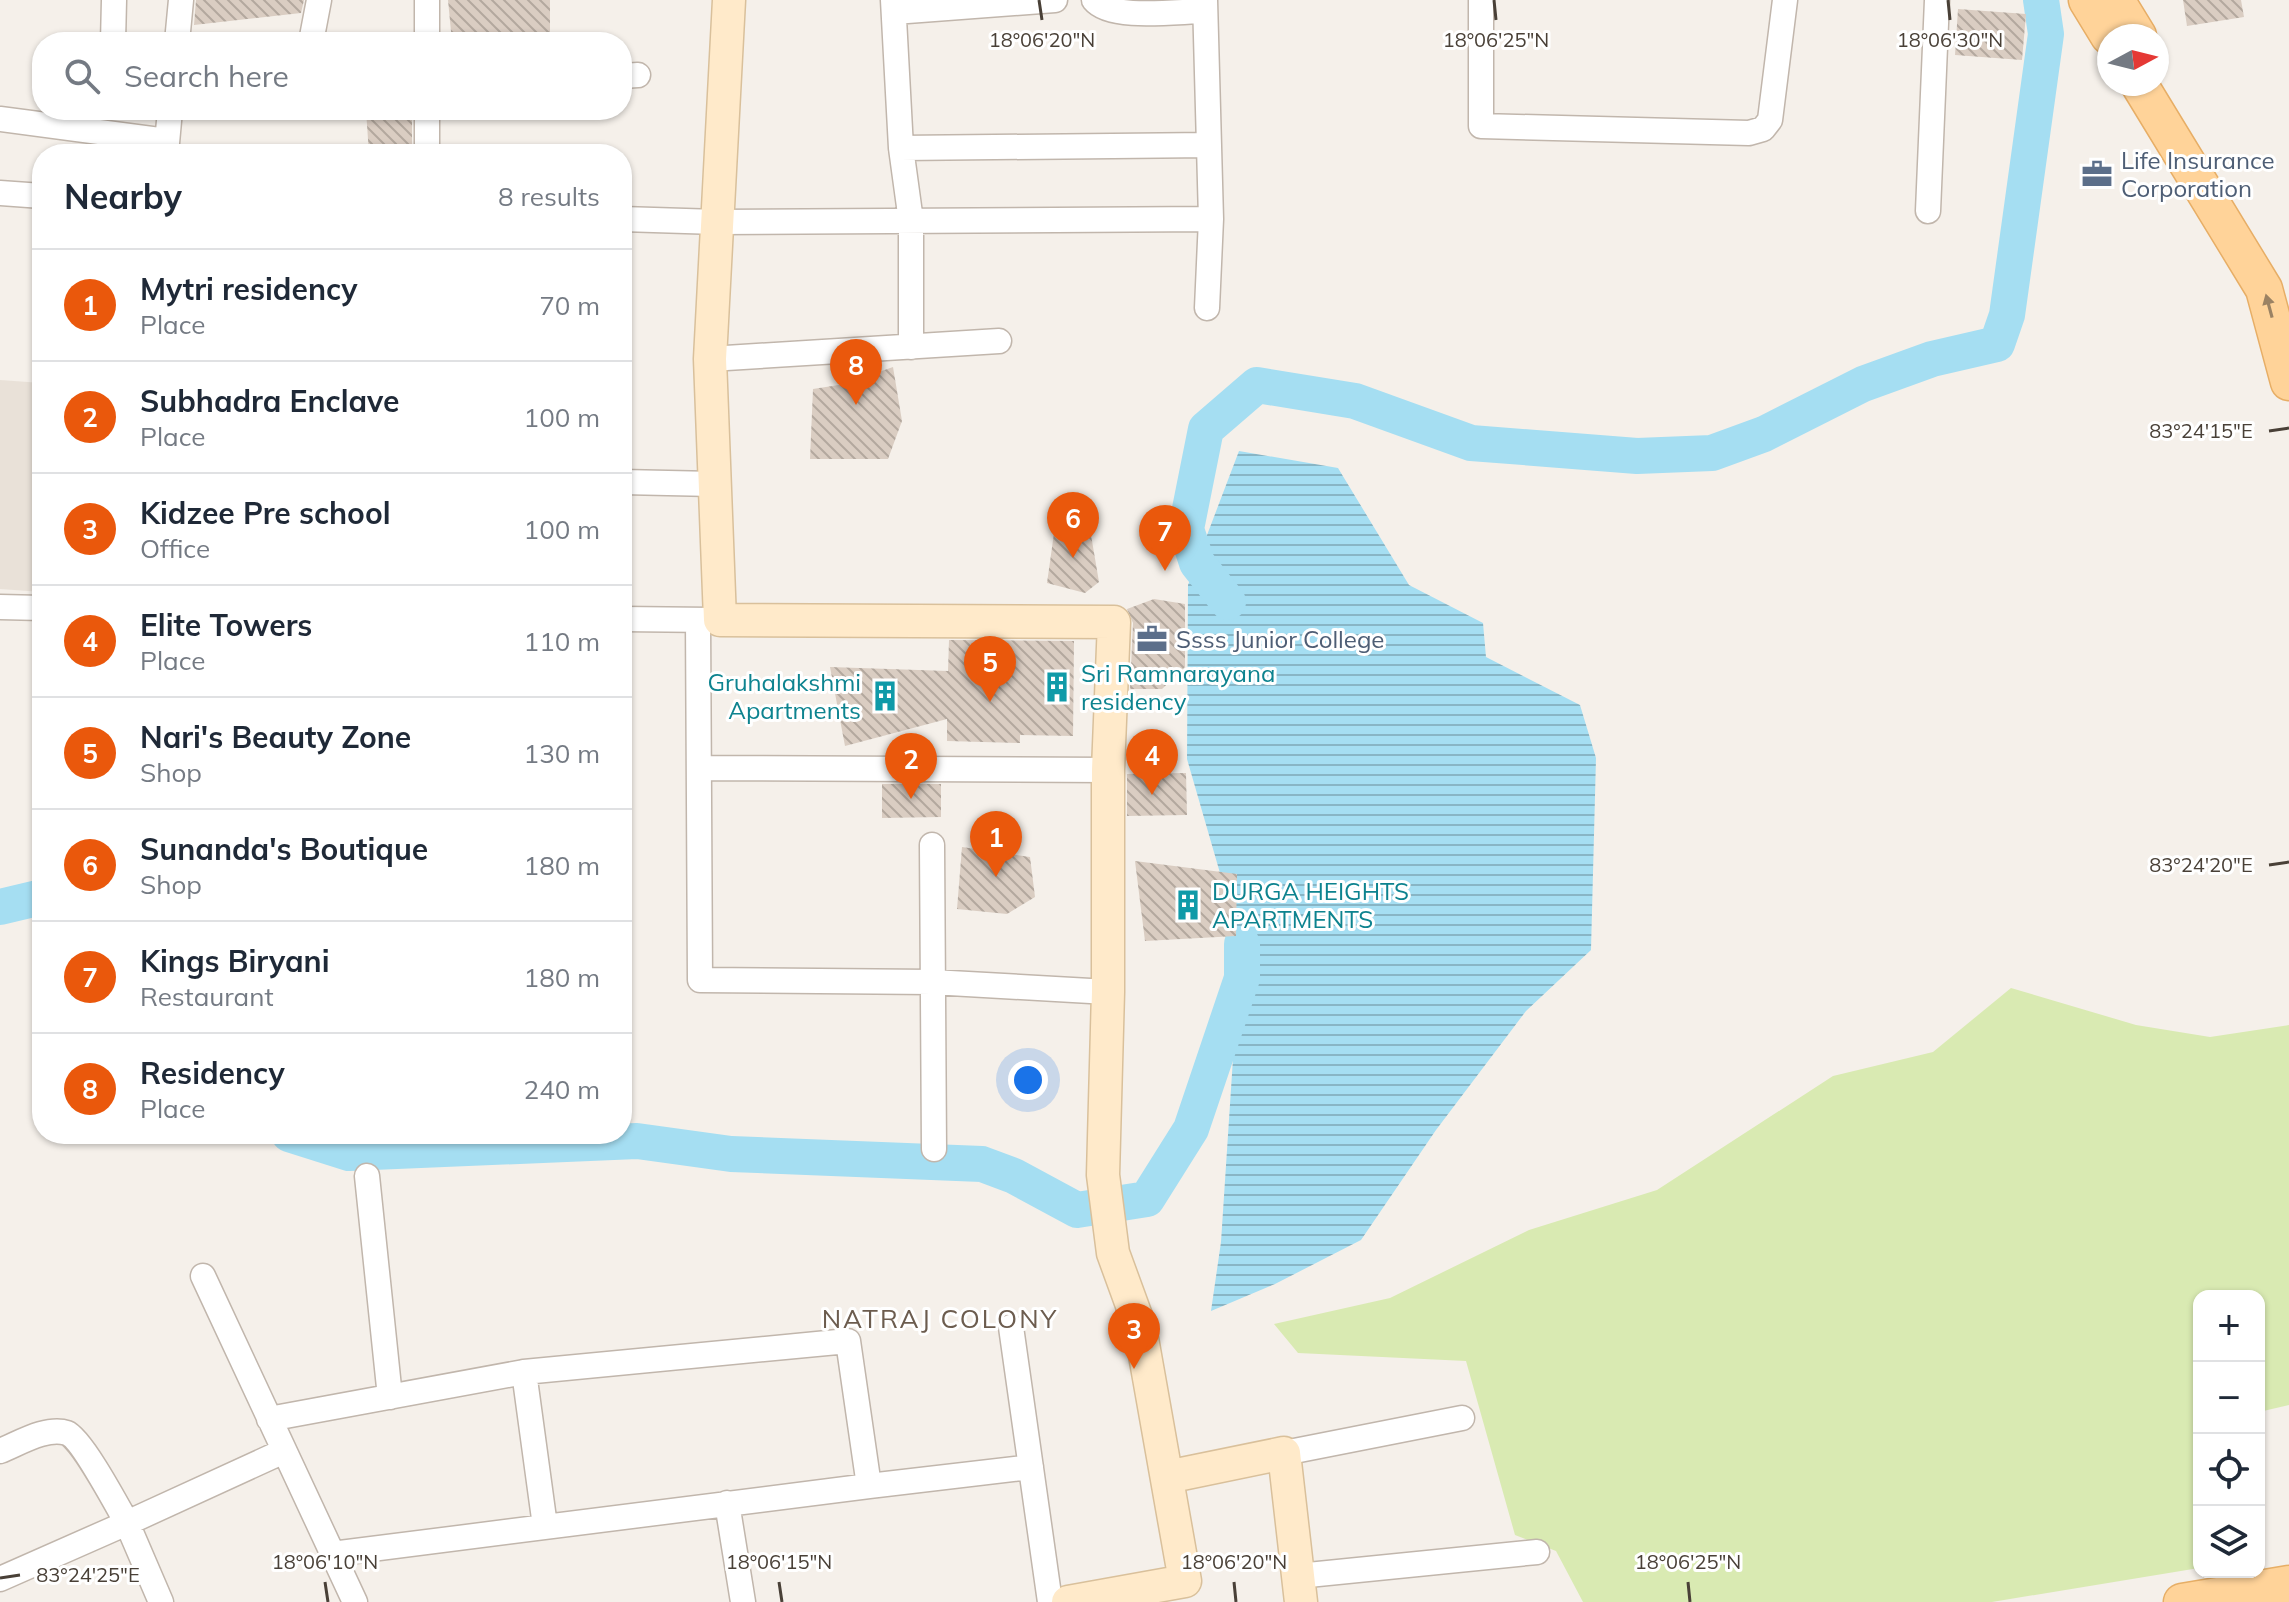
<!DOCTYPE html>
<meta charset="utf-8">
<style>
:root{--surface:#fff;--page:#f6f6f7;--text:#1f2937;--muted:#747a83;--line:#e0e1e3;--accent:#ea580c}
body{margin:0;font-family:Mulish,sans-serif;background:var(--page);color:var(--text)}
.controls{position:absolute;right:24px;bottom:24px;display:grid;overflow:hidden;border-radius:16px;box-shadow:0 2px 6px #0004}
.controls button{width:72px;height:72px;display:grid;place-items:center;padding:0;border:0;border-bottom:2px solid var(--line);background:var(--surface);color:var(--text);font:40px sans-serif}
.compass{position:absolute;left:2097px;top:24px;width:72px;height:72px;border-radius:50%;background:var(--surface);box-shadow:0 2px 6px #0004;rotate:83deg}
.you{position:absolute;left:1028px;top:1080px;width:28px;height:28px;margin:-20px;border:6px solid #fff;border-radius:50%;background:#1a73e8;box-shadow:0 0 0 12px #1a73e833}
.badge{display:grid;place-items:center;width:52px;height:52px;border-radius:50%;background:var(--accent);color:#fff;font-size:26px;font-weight:700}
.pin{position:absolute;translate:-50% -66px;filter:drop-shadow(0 2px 4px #0008)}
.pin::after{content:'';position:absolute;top:42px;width:28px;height:24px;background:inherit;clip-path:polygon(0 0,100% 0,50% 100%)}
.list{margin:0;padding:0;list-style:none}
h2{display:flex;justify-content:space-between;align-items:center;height:104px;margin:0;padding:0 32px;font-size:34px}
h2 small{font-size:26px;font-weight:400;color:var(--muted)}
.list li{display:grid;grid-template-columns:52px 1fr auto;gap:24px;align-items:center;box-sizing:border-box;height:112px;padding:0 32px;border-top:2px solid var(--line)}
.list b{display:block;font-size:30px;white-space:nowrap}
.list p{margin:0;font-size:26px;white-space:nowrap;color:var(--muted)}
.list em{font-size:26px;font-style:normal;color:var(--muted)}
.icon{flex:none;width:44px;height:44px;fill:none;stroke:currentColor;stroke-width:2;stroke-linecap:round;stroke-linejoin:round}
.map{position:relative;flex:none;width:2289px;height:1602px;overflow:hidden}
.search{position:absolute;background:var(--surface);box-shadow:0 2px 6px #0004;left:32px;top:32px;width:600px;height:88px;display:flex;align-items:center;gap:20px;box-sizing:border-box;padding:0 28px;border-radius:32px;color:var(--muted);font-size:30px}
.panel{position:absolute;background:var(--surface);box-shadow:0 2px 6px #0004;left:32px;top:144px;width:600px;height:1000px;border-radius:32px}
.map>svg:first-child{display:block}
.residential{fill:#e9e1d8}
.grass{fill:#d9eab2}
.water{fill:url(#water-rules)}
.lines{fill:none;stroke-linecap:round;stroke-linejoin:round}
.river{stroke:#a5def2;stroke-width:36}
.building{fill:url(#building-back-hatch)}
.street-casing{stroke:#c1b6ac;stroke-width:27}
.secondary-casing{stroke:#d9c09b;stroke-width:35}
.primary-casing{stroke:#e7ae66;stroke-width:39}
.street{stroke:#fff;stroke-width:24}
.secondary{stroke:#ffeaca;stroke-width:32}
.primary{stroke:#ffd399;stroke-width:36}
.oneway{fill:#9b8263}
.ticks{fill:none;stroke:#494037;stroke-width:3}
.labels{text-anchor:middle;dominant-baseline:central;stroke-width:6;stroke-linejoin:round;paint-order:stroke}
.service-label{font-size:24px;fill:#4e5e75;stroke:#fff;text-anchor:start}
.culture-label{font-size:24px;fill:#0d838f;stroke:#fff;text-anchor:start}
.neighbourhood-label{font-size:26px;letter-spacing:2px;fill:#6c5c4e;stroke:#fff}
.ticks-label{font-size:20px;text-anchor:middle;fill:#494037;stroke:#fff;stroke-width:6;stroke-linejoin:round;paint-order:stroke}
</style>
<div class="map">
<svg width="2289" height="1602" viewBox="0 0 2289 1602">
<defs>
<pattern id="water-rules" width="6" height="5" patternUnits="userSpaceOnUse" patternTransform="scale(2)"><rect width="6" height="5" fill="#a5def2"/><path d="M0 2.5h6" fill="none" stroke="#88b5c5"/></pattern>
<pattern id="building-back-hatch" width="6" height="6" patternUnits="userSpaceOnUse" patternTransform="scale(2)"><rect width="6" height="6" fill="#dacdc2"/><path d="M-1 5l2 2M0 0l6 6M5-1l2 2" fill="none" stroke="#b3a89e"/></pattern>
</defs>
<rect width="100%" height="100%" fill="#f5f0ea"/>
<!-- residential -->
<path class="residential" d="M0 380 42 383V592L0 589Z"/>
<!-- grass -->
<path class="grass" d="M2011 988 2136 1025 2210 1037 2289 1025V1405L2259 1412V1296H2199V1568L1992 1602H1583L1556 1551 1515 1535 1466 1361 1298 1353 1274 1324 1390 1298 1529 1230 1657 1190 1833 1076 1933 1052Z"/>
<!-- water -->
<path class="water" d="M1239 451 1338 468 1409 585 1483 623 1486 657 1580 705 1596 758 1591 950 1526 1011 1436 1130 1361 1240 1275 1284 1211 1311 1221 1242 1238 982 1220 873 1187 759 1188 585Z"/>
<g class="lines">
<!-- river -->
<path class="river" d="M1228 602 1197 563 1186 529 1206 429 1257 385 1355 401 1471 443 1637 456 1712 453 1764 434 1863 384 1932 359 1997 344 2007 315 2046 34 2041 0
M0 907 42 897
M289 1134 349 1153 637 1141 731 1154 982 1164 1014 1176 1077 1210 1147 1199 1191 1129 1242 978V944"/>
</g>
<!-- building -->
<path class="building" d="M196 0H304L301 13 194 25Z
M448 0H550V35L538 42H452Z
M2183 0H2241L2244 17 2187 26Z
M1958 9 2026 14 2022 60 1955 55Z
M366 110 412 111V154H369Z
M893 367 902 421 888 459H810L813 389 845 384Z
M1055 526 1091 535 1099 582 1085 593 1047 583Z
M1154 599 1185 604V667L1162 689H1130L1133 623 1127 609Z
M949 640 1074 641 1073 736 1020 735V743L947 741V719L845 746 830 667 948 671Z
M1186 773 1187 815 1127 816V774Z
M882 784H941V817L882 818Z
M962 847 1030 857 1035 897 1007 914 957 909Z
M1135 861 1237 874 1236 936 1145 941Z"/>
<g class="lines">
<!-- street casing -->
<g class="street-casing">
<path id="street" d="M893 0 901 148 911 221V347
M1094 0C1111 21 1179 11 1205 11
M1205 0 1211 219 1207 308
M1481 0V126L1749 133 1763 129 1770 120 1785 0
M894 12 1055 0
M113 42 114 0
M177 42 181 0
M311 42 319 0
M427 42V0
M622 76 638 75
M0 119 167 141
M901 148 1209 145
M166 154 170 110
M427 154V110
M0 193 42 196
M1928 211 1937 0
M622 219 717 222 1211 219
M710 359 999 341
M622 482 714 484
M0 607 42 608
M622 619 712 620
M698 620 700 980 932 982 1108 992
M699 768 1108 770
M932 845 934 1149
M367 1176 390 1397
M203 1276 355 1602
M1011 1327 1050 1602
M524 1372 545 1526
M269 1419 524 1372 848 1341 869 1486 332 1554
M0 1451C18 1444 47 1426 67 1433 81 1438 118 1507 127 1523L284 1451
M1284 1453 1462 1418
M869 1486 1031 1467
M727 1503 743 1602
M1298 1576 1537 1552
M0 1579 127 1523 161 1602"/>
</g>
<!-- secondary casing -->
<g class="secondary-casing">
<path id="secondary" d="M729 0 710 359 720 620 1114 622 1108 770V992L1103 1175 1113 1253 1140 1327 1185 1581 1068 1602
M1167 1477 1284 1453 1301 1602"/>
</g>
<!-- primary casing -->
<g class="primary-casing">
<path id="primary" d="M2087 0 2109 36
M2116 0 2138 36
M2139 84 2264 289 2289 382
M2182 1602 2289 1584"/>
</g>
<!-- street -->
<use href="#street" class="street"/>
<!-- secondary -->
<use href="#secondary" class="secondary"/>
<!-- primary -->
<use href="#primary" class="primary"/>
</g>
<!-- one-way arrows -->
<defs><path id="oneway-solid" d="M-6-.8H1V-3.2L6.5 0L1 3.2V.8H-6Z" transform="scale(2)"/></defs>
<use class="oneway" href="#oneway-solid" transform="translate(2269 306) rotate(-105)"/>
<!-- ticks -->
<path class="ticks" d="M1039 0 1042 20M1494 0 1496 20M1948 0 1950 20M2269 431 2289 428M2269 865 2289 862M0 1578 20 1575M325 1582 328 1602M779 1582 782 1602M1234 1582 1236 1602M1688 1582 1690 1602"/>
<!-- icons -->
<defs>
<g id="office-bare" transform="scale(2.4)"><path d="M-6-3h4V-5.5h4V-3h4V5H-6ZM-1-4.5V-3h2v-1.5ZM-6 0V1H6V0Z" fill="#5c6f8a" stroke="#fff" stroke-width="2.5" paint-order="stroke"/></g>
<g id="building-bare" transform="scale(2.4)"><path d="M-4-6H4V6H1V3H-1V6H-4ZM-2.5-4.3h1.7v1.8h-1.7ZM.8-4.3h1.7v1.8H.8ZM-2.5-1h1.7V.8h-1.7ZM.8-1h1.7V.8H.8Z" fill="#0f9aa8" stroke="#fff" stroke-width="2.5" paint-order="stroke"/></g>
</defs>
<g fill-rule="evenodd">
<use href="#office-bare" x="2097" y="174"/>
<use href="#office-bare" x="1152" y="639"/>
<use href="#building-bare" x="1057" y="687"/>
<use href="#building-bare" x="885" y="696"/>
<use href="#building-bare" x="1188" y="905"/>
</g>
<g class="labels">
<!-- service labels -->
<g class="service-label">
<text x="2121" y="160">Life Insurance<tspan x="2121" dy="28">Corporation</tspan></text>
<text x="1176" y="639">Ssss Junior College</text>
</g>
<!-- culture labels -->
<g class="culture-label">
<text x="1081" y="673">Sri Ramnarayana<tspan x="1081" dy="28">residency</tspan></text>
<text x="861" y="682" text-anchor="end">Gruhalakshmi<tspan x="861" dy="28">Apartments</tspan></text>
<text x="1212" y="891">DURGA HEIGHTS<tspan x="1212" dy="28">APARTMENTS</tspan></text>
</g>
<!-- neighbourhood labels -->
<g class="neighbourhood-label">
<text x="940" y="1318">NATRAJ COLONY</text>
</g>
</g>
<g class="ticks-label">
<text x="1042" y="47">18°06'20"N</text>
<text x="1496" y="47">18°06'25"N</text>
<text x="1950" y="47">18°06'30"N</text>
<text x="2201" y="438">83°24'15"E</text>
<text x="2201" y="872">83°24'20"E</text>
<text x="325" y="1569">18°06'10"N</text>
<text x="779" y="1569">18°06'15"N</text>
<text x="1234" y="1569">18°06'20"N</text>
<text x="1688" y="1569">18°06'25"N</text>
<text x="88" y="1582">83°24'25"E</text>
</g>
</svg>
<div class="controls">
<button>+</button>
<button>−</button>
<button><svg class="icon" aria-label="locate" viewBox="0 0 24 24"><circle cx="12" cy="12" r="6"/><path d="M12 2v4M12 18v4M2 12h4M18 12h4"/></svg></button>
<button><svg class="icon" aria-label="layers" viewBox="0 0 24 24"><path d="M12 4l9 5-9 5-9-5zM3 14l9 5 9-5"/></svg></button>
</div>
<svg class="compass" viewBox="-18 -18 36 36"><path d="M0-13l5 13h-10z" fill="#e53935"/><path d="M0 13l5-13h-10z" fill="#747a83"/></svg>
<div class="you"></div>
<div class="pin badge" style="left:996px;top:877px">1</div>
<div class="pin badge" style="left:911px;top:799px">2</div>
<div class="pin badge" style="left:1134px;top:1369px">3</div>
<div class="pin badge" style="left:1152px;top:795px">4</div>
<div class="pin badge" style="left:990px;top:702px">5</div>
<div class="pin badge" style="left:1073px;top:558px">6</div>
<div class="pin badge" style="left:1165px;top:571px">7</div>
<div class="pin badge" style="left:856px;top:405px">8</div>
<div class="search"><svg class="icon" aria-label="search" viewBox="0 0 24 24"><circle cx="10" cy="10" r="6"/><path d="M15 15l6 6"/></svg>Search here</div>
<section class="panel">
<h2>Nearby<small>8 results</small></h2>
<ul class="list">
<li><span class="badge">1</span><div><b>Mytri residency</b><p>Place</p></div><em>70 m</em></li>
<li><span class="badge">2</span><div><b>Subhadra Enclave</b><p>Place</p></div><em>100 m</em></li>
<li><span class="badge">3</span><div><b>Kidzee Pre school</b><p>Office</p></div><em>100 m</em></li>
<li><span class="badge">4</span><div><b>Elite Towers</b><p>Place</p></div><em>110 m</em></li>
<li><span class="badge">5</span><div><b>Nari's Beauty Zone</b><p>Shop</p></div><em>130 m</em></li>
<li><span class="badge">6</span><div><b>Sunanda's Boutique</b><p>Shop</p></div><em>180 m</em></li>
<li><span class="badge">7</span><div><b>Kings Biryani</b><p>Restaurant</p></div><em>180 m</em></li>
<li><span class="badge">8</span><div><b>Residency</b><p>Place</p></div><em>240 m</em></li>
</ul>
</section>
</div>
